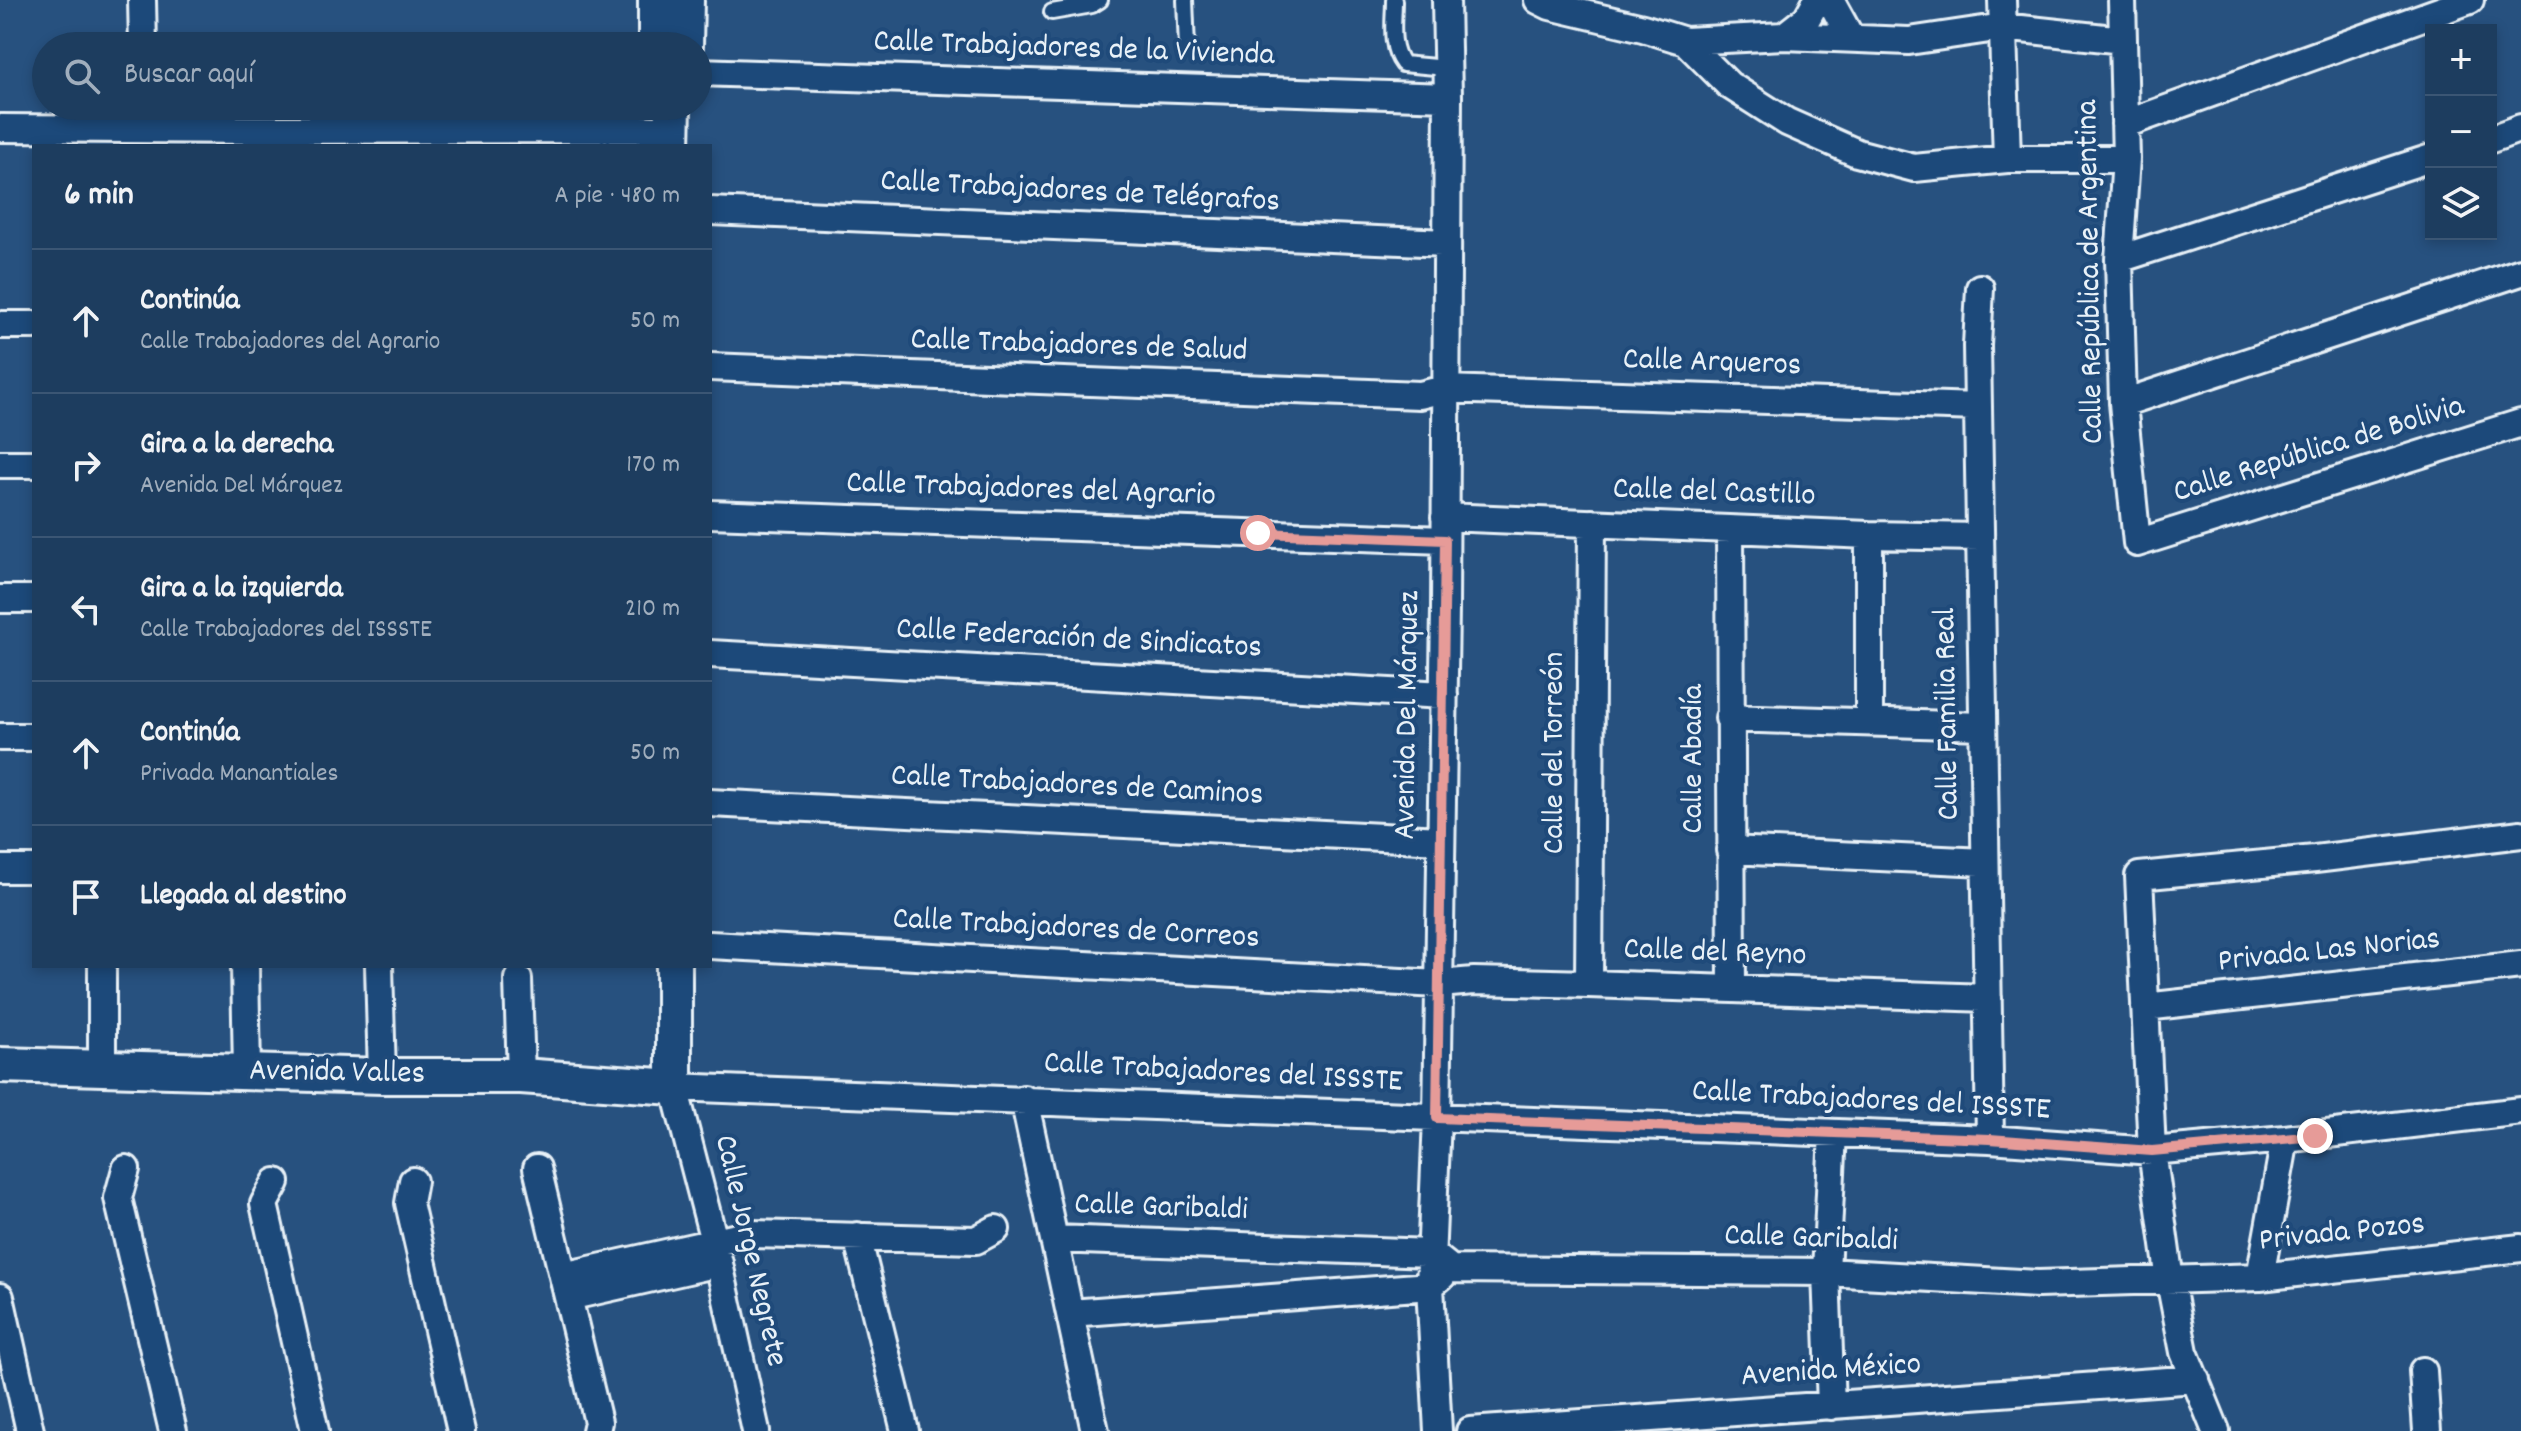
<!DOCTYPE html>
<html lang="es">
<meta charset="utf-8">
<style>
:root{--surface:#1d3d5f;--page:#254465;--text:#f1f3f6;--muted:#a0aebd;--line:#3b5674}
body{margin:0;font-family:Dekko,sans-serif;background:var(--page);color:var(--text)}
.controls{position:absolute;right:24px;top:24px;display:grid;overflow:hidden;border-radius:0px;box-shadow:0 4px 12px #0003}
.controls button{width:72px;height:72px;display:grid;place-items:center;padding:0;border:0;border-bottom:2px solid var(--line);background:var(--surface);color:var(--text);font:40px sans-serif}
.stop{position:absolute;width:24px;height:24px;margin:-18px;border:6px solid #e69b98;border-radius:50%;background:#fff}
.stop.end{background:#e69b98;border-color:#fff;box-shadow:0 2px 8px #0008}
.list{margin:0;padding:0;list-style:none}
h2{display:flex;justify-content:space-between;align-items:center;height:104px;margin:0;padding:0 32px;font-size:34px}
h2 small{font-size:26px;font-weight:400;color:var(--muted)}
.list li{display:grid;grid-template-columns:52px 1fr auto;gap:24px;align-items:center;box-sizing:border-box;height:144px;padding:0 32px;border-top:2px solid var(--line)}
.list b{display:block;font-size:30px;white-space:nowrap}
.list p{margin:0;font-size:26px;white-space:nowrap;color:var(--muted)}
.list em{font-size:26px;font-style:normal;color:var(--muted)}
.icon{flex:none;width:44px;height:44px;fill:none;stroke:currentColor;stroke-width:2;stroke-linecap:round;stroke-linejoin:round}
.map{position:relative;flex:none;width:2521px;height:1431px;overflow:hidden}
.search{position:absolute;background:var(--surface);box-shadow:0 4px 12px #0003;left:32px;top:32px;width:680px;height:88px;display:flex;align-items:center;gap:20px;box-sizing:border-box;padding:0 28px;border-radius:44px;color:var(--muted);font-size:30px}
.panel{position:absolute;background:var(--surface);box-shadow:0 4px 12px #0003;left:32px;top:144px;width:680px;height:824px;border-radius:0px}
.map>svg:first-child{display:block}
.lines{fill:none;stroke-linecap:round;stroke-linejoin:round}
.service-casing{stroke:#e8f1f8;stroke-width:20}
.minor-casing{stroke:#e8f1f8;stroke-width:32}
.tertiary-casing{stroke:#e8f1f8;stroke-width:40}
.service{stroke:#1f4a7a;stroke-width:14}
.minor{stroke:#1f4a7a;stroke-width:26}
.tertiary{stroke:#1f4a7a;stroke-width:34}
.route{stroke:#e69b98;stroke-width:10}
.labels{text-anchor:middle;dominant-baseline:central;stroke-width:8;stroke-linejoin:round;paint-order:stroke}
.street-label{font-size:32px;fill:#e8f1f8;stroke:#1f4a7a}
</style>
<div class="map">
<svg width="2521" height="1431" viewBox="0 0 2521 1431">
<rect width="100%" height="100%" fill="#27517f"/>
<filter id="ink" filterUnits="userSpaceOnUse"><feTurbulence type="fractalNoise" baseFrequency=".0125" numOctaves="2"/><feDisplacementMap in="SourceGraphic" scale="16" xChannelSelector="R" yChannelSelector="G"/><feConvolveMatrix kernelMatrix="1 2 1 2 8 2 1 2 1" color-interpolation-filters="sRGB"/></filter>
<g filter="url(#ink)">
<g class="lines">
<!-- service casing -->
<g class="service-casing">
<path id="service" d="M1185 0 1187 48
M1394 0C1394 21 1389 46 1403 64L1446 68
M1052 12 1092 5 1100 0"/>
</g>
<!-- minor casing -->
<g class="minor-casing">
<path id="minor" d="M142 0 143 46
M1538 0 1550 6 1643 28 1685 41 1784 36 1909 41 2003 27 2123 40
M1830 0 1851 38
M2002 0 2007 159
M2122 0 2126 159 2119 259 2123 403 2137 543 2521 423
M1784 36 1807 18 1817 0
M1685 41 1729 85 1787 122 1857 153 1914 168 2007 159H2126
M698 72 1448 97
M2125 124 2470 0
M0 128 252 130 641 129 672 131
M2491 139 2521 128
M710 211 1447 243
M2119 259 2431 158
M1980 288 1977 346 1990 1139
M0 325H34
M710 367 1420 395 1444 389 1978 407
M2123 403 2521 272
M0 464H34
M710 514 1445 540
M1445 517 1869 535 1980 537
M1730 530 1732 988
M0 599H34
M710 654 1444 695
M1729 718 1983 726
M1869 722V535
M0 737H34
M710 803 1441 840
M1730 850 1985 862
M0 869H34
M710 945 1439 984 1474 981 1589 984 1988 998
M102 966V1068
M245 966 247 1071
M379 966 382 1076
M518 979 521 1076
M1589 984 1592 523
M2145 1007 2521 965
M1024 1099 1095 1431
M537 1168 598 1422 596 1431
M126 1169 118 1198 173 1431
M413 1181 409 1203 461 1431
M276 1182 264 1204 315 1431
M857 1236 905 1431
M1055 1239 1431 1253 1451 1269 1826 1272 2038 1284 2260 1277 2521 1248
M563 1276 751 1234 976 1240 996 1229
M2260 1277 2285 1139
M0 1297 30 1431
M568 1297 719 1263
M1070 1313 1430 1286 1442 1276
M2423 1371 2427 1431
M1831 1406 1826 1272 1833 1133
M756 1431 714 1241 674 1087 1990 1139 2152 1151 2285 1139 2521 1111
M1438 1431 1430 1286 1437 1118 1445 609 1448 97 1446 0
M1470 1431 2196 1379
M2216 1431 2184 1352 2170 1281 2152 1151 2139 876 2315 859 2521 834"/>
</g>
<!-- tertiary casing -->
<g class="tertiary-casing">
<path id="tertiary" d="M656 46V0
M685 46 686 0
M672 146 673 106
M0 1065 382 1076H521L674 1087V966"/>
</g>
<!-- service -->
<use href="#service" class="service"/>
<!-- minor -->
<use href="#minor" class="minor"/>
<!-- tertiary -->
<use href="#tertiary" class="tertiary"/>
</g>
</g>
<g class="lines" filter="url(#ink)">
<!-- route -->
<path class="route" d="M1258 533 1445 540 1437 1118 1990 1139 2152 1151 2315 1136"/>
</g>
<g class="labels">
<!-- street labels -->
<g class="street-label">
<text transform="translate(1074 50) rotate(2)">Calle Trabajadores de la Vivienda</text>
<text transform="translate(1080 193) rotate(3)">Calle Trabajadores de Telégrafos</text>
<text transform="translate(2092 272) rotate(-91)">Calle República de Argentina</text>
<text transform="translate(1079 347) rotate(2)">Calle Trabajadores de Salud</text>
<text transform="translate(1712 364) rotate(2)">Calle Arqueros</text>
<text transform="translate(2319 451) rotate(-17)">Calle República de Bolivia</text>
<text transform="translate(1031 491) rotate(2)">Calle Trabajadores del Agrario</text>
<text transform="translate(1714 494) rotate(2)">Calle del Castillo</text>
<text transform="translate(1079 640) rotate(3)">Calle Federación de Sindicatos</text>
<text transform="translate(1949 714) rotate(-91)">Calle Familia Real</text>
<text transform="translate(1409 715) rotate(-89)">Avenida Del Márquez</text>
<text transform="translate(1556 753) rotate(-90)">Calle del Torreón</text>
<text transform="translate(1695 759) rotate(-90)">Calle Abadía</text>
<text transform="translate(1077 787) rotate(3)">Calle Trabajadores de Caminos</text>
<text transform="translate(1076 930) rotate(3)">Calle Trabajadores de Correos</text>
<text transform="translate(2329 952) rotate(-6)">Privada Las Norias</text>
<text transform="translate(1715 954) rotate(2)">Calle del Reyno</text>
<text transform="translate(337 1074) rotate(1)">Avenida Valles</text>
<text transform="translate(1223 1074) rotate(3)">Calle Trabajadores del ISSSTE</text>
<text transform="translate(1871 1102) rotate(3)">Calle Trabajadores del ISSSTE</text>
<text transform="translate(1161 1209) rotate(2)">Calle Garibaldi</text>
<text transform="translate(2342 1234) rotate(-6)">Privada Pozos</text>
<text transform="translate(1811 1240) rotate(2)">Calle Garibaldi</text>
<text transform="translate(749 1251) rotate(77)">Calle Jorge Negrete</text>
<text transform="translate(1831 1372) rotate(-4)">Avenida México</text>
</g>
</g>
</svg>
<div class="controls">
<button>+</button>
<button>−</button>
<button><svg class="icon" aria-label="layers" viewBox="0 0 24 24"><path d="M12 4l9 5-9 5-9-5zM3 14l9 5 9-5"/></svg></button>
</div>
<div class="stop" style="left:1258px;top:533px"></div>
<div class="stop end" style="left:2315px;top:1136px"></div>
<div class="search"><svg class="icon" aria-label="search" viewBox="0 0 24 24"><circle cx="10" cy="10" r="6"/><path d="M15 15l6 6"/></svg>Buscar aquí</div>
<section class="panel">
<h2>6 min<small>A pie · 480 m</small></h2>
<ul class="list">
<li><svg class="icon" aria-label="ahead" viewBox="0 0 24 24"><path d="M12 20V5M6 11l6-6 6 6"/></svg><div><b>Continúa</b><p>Calle Trabajadores del Agrario</p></div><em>50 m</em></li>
<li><svg class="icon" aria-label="right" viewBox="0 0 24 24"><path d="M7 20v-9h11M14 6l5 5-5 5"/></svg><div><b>Gira a la derecha</b><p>Avenida Del Márquez</p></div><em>170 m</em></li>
<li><svg class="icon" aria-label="left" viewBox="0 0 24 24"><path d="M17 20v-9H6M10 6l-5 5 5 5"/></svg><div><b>Gira a la izquierda</b><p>Calle Trabajadores del ISSSTE</p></div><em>210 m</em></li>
<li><svg class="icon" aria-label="ahead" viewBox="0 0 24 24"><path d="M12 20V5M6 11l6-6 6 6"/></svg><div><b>Continúa</b><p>Privada Manantiales</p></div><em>50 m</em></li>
<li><svg class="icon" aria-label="arrive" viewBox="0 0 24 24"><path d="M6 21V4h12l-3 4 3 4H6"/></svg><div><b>Llegada al destino</b></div></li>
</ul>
</section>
</div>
